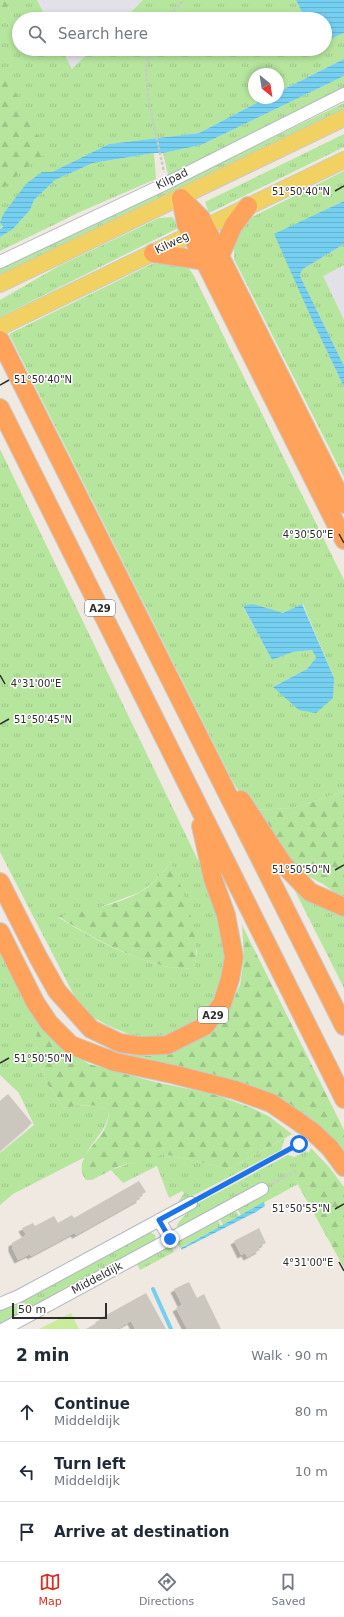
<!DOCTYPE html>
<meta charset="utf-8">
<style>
:root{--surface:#fff;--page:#f2f2f3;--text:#1f2937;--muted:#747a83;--line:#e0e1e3;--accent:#d93025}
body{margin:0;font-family:"DejaVu Sans",sans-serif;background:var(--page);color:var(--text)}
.compass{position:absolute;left:248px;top:68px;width:36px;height:36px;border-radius:50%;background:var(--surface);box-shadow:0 2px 6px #0003;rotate:150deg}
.scale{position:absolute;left:12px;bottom:10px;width:95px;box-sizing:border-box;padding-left:4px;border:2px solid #2e2e2e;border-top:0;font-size:11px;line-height:14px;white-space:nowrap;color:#2e2e2e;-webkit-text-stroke:3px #fff;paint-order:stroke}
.stop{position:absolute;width:12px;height:12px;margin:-9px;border:3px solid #1a73e8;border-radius:50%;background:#fff}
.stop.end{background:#1a73e8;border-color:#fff;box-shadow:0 1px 4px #0008}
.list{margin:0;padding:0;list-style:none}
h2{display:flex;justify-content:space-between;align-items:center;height:52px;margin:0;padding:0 16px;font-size:17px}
h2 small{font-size:13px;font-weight:400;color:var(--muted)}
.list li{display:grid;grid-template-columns:26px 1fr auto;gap:12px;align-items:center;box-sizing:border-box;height:60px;padding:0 16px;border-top:1px solid var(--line)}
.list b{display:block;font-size:15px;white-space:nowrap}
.list p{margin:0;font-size:13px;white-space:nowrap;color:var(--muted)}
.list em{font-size:13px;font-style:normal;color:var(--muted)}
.icon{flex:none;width:22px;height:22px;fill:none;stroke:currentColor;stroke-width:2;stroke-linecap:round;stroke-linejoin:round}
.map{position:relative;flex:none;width:344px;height:1329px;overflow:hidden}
.search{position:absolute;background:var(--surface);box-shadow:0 2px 6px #0003;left:12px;right:12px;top:12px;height:44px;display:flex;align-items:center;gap:10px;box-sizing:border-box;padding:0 14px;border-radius:22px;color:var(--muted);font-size:15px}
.sheet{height:232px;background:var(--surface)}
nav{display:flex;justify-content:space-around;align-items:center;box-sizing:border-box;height:56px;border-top:1px solid var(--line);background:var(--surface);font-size:11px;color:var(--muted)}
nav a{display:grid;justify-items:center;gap:2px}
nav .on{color:var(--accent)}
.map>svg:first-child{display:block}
.industrial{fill:#e3e1e8}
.grass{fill:url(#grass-tufts);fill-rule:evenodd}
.forest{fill:url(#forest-firs)}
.pitch{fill:#c9ec9a}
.water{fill:url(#water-rules)}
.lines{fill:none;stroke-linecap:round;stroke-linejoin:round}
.stream{stroke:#75cff0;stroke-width:4}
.building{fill:#cbc7bf;filter:url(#shadow)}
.minor-casing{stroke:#b4b7c1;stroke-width:14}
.major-casing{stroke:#c9c9c9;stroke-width:18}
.highway-casing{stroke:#c9c9c9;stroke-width:20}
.path{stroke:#c9c9c9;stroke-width:2.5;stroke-dasharray:3 2;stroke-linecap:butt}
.minor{stroke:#fff;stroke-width:12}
.major{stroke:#f2d163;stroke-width:16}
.highway{stroke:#ffa35c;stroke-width:18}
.highway-bridge-casing{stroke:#c9c9c9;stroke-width:20;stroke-linecap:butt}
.highway-bridge{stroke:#ffa35c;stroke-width:18}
.route{stroke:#1a73e8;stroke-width:5}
.ticks{fill:none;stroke:#2e2e2e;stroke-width:1.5}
.labels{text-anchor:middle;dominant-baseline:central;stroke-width:3;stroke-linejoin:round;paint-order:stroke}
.shield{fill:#fff;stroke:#6d6d6d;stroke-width:1}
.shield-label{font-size:10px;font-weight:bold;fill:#2e2e2e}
.street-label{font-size:11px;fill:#2e2e2e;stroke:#fff}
.ticks-label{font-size:10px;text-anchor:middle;fill:#2e2e2e;stroke:#fff;stroke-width:3;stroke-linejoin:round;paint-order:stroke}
</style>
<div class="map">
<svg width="344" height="1329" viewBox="0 0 344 1329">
<defs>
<pattern id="grass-tufts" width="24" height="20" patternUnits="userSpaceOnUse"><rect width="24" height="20" fill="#b6e59e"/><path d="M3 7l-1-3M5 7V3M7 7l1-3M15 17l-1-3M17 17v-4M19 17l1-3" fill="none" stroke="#9dc588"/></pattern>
<pattern id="forest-firs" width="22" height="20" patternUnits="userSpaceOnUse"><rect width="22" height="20" fill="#b6e59e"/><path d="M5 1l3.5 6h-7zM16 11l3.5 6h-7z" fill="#9dc588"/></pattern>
<pattern id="water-rules" width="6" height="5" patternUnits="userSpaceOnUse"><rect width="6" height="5" fill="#75cff0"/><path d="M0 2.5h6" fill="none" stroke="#66b2ce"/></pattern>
<filter id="shadow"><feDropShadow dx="-3.5" dy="3.5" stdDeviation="0" flood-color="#0004"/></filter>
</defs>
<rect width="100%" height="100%" fill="#efe9e1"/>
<!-- industrial -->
<path class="industrial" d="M38 0H143L124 19H47Z
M62 49H92L72 69Z
M344 239V371L294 269Z"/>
<!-- grass -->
<path class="grass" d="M5 0H37L47 19H19V33Z
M143 0H296L305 19H124Z
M0 15 19 37V49H62L72 69 92 49H325V39H330L344 33V59L278 92V74H254V98H266L199 133 109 144 52 172H42L0 229Z
M344 76V88L168 175 163 153 201 145Z
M344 103V111L0 278V269Z
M344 134V147L209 213 205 202Z
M154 153 156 179 82 211 0 251V237L13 229 30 210 34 200 55 180 93 163Z
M344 171V201L285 230 314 324 344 387V477L234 259V243L246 220Z
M172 217 180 227 0 317V300L59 266 159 218Z
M344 244V265L323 276 344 320V366L300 276 301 272 303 269Z
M158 261 188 267 194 276 344 580V791L294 808 251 810 233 782 9 334ZM303 604 334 678 273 687 307 669 316 658 312 650 293 652 272 660 243 607 283 613Z
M0 449 218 902 227 964 220 992 206 1011 182 1030 156 1037 131 1035 109 1026 93 1017 77 1001 0 852ZM171 862 197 952 194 969C186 968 177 968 169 967 133 960 89 937 58 917L93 910 140 892 155 881Z
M290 881 344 913V988Z
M0 935 43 1020 36 1045 40 1064 46 1083 53 1091 63 1108C78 1106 96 1102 109 1111 108 1130 92 1140 85 1157L13 1194 0 1205V1153L34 1125 19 1093 0 1075Z
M285 1138 281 1150 177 1204 184 1193 182 1191 169 1198 157 1166 123 1183 111 1170 140 1160 164 1154 229 1169Z
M306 1151 309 1153 306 1158 309 1161 296 1181 298 1184 241 1215 236 1207 178 1229 177 1225C181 1218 188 1213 193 1206L288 1155 294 1157Z
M234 1208 239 1216 223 1225 218 1216Z
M216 1217 221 1226 180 1248 176 1241Z
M150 1232 155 1235 156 1239 154 1242 0 1329V1311L15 1306 42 1291Z
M169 1244 174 1252 140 1270 136 1262Z"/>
<!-- forest -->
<path class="forest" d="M0 0H5L19 33V37L0 15Z
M0 63 47 154C29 163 14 177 0 192Z
M344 791V897H341L323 884 291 867 251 810 294 808Z
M171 862C182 890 196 920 196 951 197 957 195 963 194 969 186 968 177 968 169 967 133 960 88 936 58 916 88 910 133 903 155 881 161 875 166 868 171 862Z
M242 925 344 1130V1154L315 1126 119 1054 150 1056 172 1050 215 1026 231 1005 240 985 244 958Z
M43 1020 66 1049 89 1064 155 1082 213 1094 252 1108 270 1117 292 1134 229 1169 164 1154 117 1167 92 1180H86C72 1161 96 1145 104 1130 107 1124 109 1118 109 1111 96 1102 78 1106 63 1108L53 1091 46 1083 40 1064 36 1045 37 1028Z
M311 1148 329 1167 344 1187V1268L296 1181V1170L309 1161 306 1158Z"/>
<!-- pitch -->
<path class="pitch" d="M71 1313 79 1329H39Z"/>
<!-- water -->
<path class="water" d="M296 0H344V33L330 39H325V19H305Z
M344 59V76L201 145 163 153H154L93 163 55 180 34 200 30 210 13 229 0 237V229L3 227 0 222 4 213 26 184 42 172H52L109 144 199 133 266 98H278V92Z
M344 201V244L303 269 301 272 300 276 344 366V387L314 324 274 234Z
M253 604 283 613 302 604 334 678 333 698 316 713 299 710 273 687 307 669 316 658 312 650 293 652 272 660 243 606Z
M264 1202 265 1206 256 1212 181 1250V1248Z"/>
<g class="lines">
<!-- stream -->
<path class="stream" d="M153 1289 171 1329"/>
</g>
<!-- building -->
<path class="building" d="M8 1094 32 1123 0 1151V1101Z
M139 1181 146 1192 139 1196 140 1199 76 1235 74 1233 31 1256 30 1254 18 1260 12 1248V1243L26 1235 22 1228 33 1223 35 1226 54 1216 58 1223 72 1215 74 1218Z
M259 1228 266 1243 258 1247 260 1250 247 1257 245 1253 241 1255 234 1241Z
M189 1282 197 1298 204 1294 221 1329H187L176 1308 182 1305 174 1289Z
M146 1293 166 1329H135L131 1321 117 1329H86L100 1321 99 1319Z"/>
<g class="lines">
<!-- minor casing -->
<g class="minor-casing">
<path id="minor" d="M0 262 171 181 344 94
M170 1239 262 1189
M0 1304 19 1296 191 1203
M4 1329 170 1239 159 1220"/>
</g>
<!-- major casing -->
<g class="major-casing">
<path id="major" d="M0 284 344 118
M0 327 344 160"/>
</g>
<!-- highway casing -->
<g class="highway-casing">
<path id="highway" d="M181 198 186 224 344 540
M181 198 201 218 344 504
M153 253 205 261
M220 256 233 226 248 206
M0 340 344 1026
M0 408 344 1099
M241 800 283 864 310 892 344 907
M0 882 38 957 57 991 91 1029 120 1043 141 1046 167 1045 205 1026 222 1004 230 979 234 957 226 915 213 879 201 826
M0 932 35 1002 49 1023 71 1045 115 1062 172 1074 235 1090 271 1103 299 1122
M330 1148 344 1167"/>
</g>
<!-- path -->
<path class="path" d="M167 19 174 10 184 0
M151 49 146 68 148 97 164 172
M272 1184 296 1171
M200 1198 299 1144"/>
<!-- minor -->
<use href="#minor" class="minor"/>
<!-- major -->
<use href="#major" class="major"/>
<!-- highway -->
<use href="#highway" class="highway"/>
<!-- highway-bridge casing -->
<g class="highway-bridge-casing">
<path id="highway-bridge" d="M299 1122 313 1132 330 1148"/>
</g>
<!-- highway-bridge -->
<use href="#highway-bridge" class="highway-bridge"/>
</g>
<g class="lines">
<!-- route -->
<path class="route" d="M170 1239 159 1220 299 1144"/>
</g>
<!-- ticks -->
<path class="ticks" d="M335 191 344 186M0 385 9 380M339 534 344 543M0 675 5 684M0 724 9 719M335 870 344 865M0 1063 9 1058M335 1209 344 1204M339 1262 344 1271"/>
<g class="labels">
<!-- shield labels -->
<g class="shield">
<rect x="85" y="600" width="30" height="16" rx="3"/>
<rect x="198" y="1007" width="30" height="16" rx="3"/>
</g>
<g class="shield-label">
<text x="100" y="608">A29</text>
<text x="213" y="1015">A29</text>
</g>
<!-- street labels -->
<g class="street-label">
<text transform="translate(172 179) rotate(-26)">Kilpad</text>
<text transform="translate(172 243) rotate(-26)">Kilweg</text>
<text transform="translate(97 1278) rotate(-28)">Middeldijk</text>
</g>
</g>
<g class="ticks-label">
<text x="301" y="195">51°50'40"N</text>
<text x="43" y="383">51°50'40"N</text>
<text x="308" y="538">4°30'50"E</text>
<text x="36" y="687">4°31'00"E</text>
<text x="43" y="723">51°50'45"N</text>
<text x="301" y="873">51°50'50"N</text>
<text x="43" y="1062">51°50'50"N</text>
<text x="301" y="1212">51°50'55"N</text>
<text x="308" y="1266">4°31'00"E</text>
</g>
</svg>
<svg class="compass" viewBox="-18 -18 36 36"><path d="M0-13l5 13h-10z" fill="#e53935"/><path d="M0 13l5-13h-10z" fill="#747a83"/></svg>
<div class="scale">50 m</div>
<div class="stop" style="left:299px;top:1144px"></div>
<div class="stop end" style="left:170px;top:1239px"></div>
<div class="search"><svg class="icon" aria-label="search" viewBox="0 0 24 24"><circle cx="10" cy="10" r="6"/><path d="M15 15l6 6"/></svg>Search here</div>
</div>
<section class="sheet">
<h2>2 min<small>Walk · 90 m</small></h2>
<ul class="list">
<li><svg class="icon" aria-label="ahead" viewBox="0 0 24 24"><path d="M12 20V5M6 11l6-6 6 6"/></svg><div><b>Continue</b><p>Middeldijk</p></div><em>80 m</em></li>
<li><svg class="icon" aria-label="left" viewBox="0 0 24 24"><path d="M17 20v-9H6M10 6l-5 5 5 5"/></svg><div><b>Turn left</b><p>Middeldijk</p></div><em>10 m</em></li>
<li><svg class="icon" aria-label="arrive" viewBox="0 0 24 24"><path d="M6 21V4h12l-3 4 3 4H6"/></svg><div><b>Arrive at destination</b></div></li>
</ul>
</section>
<nav>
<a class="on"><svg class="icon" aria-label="map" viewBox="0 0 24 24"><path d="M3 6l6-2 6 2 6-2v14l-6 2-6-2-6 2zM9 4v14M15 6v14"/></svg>Map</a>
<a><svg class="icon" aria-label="directions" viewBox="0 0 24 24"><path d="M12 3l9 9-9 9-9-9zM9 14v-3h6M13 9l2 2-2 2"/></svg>Directions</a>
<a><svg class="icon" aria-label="saved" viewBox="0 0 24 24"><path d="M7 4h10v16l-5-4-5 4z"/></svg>Saved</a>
</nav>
